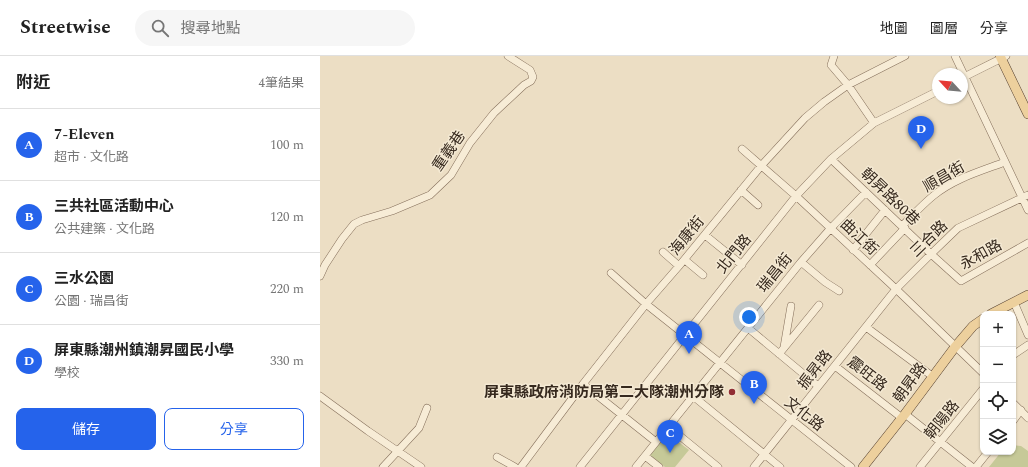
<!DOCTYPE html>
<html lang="zh-TW">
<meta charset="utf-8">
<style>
:root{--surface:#fff;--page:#f6f6f6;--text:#222;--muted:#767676;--line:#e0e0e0;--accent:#2563eb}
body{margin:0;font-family:Spectral,"Noto Sans TC",serif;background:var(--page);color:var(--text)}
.controls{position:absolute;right:12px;bottom:12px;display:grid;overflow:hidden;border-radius:8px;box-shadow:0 1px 3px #0004}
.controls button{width:36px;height:36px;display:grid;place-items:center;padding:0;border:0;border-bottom:1px solid var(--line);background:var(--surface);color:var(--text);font:20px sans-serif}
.compass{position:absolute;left:612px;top:12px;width:36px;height:36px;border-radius:50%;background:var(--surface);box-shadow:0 1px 3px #0004;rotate:296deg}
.you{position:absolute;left:429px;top:261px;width:14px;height:14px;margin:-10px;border:3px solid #fff;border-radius:50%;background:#1a73e8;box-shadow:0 0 0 6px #1a73e833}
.badge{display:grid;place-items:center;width:26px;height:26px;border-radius:50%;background:var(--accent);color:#fff;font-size:13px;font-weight:700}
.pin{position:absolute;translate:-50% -33px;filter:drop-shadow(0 1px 2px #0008)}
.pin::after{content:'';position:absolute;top:21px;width:14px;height:12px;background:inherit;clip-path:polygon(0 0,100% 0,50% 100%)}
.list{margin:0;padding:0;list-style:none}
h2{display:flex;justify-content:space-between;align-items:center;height:52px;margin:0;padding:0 16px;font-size:17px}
h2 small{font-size:13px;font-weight:400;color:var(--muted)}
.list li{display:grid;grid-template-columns:26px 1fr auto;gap:12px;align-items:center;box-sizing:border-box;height:72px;padding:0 16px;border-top:1px solid var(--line)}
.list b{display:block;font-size:15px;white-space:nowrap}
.list p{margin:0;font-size:13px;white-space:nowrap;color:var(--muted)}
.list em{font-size:13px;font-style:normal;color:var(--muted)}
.actions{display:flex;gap:8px;padding:12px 16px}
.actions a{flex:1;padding:9px 0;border:1px solid var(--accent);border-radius:8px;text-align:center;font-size:14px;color:var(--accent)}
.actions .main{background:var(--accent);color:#fff}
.icon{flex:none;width:22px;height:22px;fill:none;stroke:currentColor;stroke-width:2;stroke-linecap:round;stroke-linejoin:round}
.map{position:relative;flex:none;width:708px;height:411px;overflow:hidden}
header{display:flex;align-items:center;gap:24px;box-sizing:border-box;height:56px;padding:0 20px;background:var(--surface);border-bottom:1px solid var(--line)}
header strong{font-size:19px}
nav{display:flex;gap:22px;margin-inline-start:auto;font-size:14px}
.search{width:280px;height:36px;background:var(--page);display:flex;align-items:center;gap:10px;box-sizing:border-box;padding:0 14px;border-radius:22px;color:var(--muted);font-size:15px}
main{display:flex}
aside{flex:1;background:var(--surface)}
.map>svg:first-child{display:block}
.green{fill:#c6c998}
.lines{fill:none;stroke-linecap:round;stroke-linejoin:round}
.minor-casing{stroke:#856f5b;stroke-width:8}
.major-casing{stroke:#533e2f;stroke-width:10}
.minor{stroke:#f7ecd6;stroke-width:7}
.major{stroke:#edd09d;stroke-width:9}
.poi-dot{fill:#912e34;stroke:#f4e9d3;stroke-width:1.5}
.labels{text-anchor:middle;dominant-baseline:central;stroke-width:3;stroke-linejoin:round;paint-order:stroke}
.street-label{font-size:15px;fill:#36291e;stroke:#f4e9d3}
.poi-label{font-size:15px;font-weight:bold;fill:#36291e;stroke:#f4e9d3;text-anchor:end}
</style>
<header>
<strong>Streetwise</strong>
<div class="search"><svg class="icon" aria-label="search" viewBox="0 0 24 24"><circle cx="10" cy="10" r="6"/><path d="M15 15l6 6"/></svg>搜尋地點</div>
<nav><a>地圖</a><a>圖層</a><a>分享</a></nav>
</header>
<main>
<aside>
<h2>附近<small>4筆結果</small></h2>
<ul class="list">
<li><span class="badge">A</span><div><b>7-Eleven</b><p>超市 · 文化路</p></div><em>100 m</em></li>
<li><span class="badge">B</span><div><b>三共社區活動中心</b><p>公共建築 · 文化路</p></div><em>120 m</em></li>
<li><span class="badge">C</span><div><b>三水公園</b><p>公園 · 瑞昌街</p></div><em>220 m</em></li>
<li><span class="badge">D</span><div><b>屏東縣潮州鎮潮昇國民小學</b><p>學校</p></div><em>330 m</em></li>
</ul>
<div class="actions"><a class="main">儲存</a><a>分享</a></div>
</aside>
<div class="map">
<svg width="708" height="411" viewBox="0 0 708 411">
<rect width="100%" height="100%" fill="#ecdec4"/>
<!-- green -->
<path class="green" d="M348 378 369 394 355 411H345L330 399Z
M693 389 701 390 708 395V411H669L681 396H693Z"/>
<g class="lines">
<!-- minor casing -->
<g class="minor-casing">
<path id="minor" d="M514 0 511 9 528 29 554 67
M635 0 708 154
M642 22 686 0
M422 93 476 140 576 233 663 317
M511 103 611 198 641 225 708 187
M421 134 438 149
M582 170C592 160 602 149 613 140 633 123 661 115 685 106
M385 179 422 209
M533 194 565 154
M343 196 359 210
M365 204 383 219
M481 206 505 226 519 235
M550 209 585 172
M291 217 326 248 531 411
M0 220 5 209 22 183 34 168 42 164 72 155 110 139 131 119 150 87 174 57 204 29 211 25 213 21 210 14 188 0
M694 246 708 279
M546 271 612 320
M428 272 498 330
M464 291 471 250
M459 298 499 249
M693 299 708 289
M515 310 582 362
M263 328 336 386
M0 340 48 375 101 411
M373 340 460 411
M693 347 708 362
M585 358 652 411
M693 365 701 354
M349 371 398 411
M325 400 339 411
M177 401 195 411
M63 411 99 372 107 352
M201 411 263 328 326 248 359 210 441 110 485 62 504 46 528 29 585 0
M260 411 476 140 511 103 554 67 618 35
M316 411 481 206 510 173 546 136
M434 411 576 233 611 198 638 172 708 139
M600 411 663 333
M656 411 668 396"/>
</g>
<!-- major casing -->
<g class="major-casing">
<path id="major" d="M680 0 708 58
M671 258 708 239
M543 411 585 358 635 291 653 270 663 263"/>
</g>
<!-- minor -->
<use href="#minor" class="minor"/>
<!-- major -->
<use href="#major" class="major"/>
</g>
<!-- markers -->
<circle class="poi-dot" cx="412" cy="336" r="4"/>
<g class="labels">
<!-- street labels -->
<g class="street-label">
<text transform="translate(129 95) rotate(-55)">重義巷</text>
<text transform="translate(624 121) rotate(-30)">順昌街</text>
<text transform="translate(570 141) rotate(44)">朝昇路80巷</text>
<text transform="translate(367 180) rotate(-51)">海康街</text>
<text transform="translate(539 181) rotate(43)">曲江街</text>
<text transform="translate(609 183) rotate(-44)">三合路</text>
<text transform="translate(414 198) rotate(-51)">北門路</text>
<text transform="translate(661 199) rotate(-29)">永和路</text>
<text transform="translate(455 217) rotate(-51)">瑞昌街</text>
<text transform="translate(495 314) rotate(-52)">振昇路</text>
<text transform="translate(547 318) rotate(38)">震旺路</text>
<text transform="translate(590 327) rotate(-54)">朝昇路</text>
<text transform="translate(484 358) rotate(38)">文化路</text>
<text transform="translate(622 364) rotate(-51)">朝陽路</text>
</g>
<!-- poi labels -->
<g class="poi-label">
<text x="404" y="336">屏東縣政府消防局第二大隊潮州分隊</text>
</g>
</g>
</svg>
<div class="controls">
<button>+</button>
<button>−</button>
<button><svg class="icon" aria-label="locate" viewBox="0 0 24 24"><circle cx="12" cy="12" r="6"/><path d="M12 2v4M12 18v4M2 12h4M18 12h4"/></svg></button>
<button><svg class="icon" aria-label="layers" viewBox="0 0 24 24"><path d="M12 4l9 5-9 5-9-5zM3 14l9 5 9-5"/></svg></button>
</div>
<svg class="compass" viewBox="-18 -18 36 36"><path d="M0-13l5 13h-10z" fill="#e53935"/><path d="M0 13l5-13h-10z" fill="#767676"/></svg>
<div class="you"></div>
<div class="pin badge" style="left:369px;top:298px">A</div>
<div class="pin badge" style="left:434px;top:348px">B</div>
<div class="pin badge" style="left:350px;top:397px">C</div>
<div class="pin badge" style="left:601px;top:93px">D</div>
</div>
</main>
